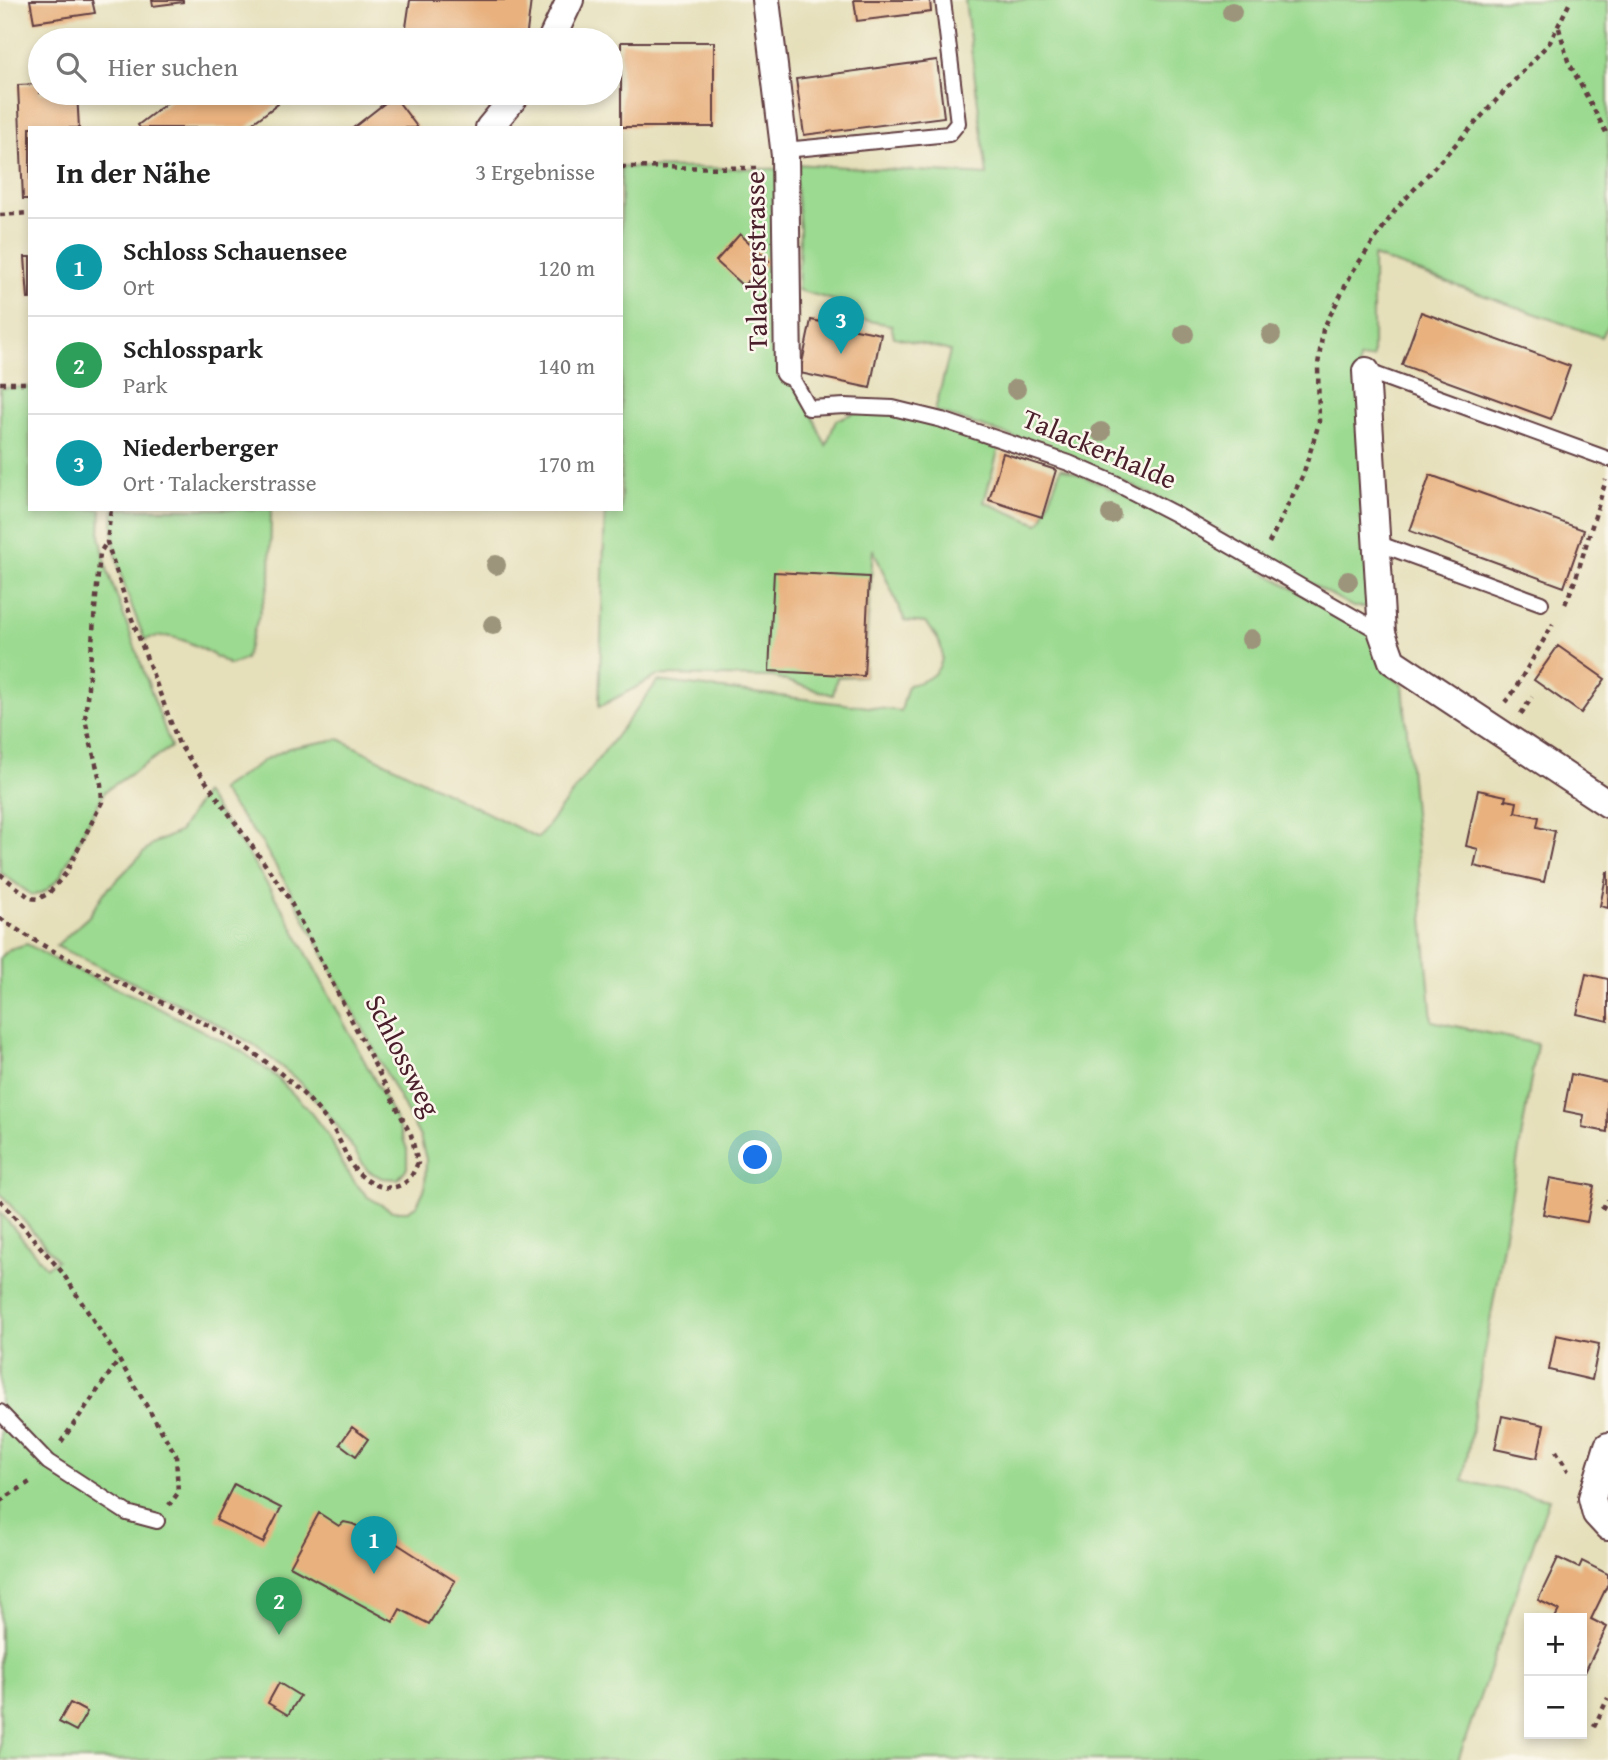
<!DOCTYPE html>
<html lang="de">
<meta charset="utf-8">
<style>
:root{--surface:#fff;--page:#f2f2f2;--text:#222;--muted:#767676;--line:#e0e0e0;--accent:#0b8043}
body{margin:0;font-family:"Gentium Book Plus",serif;background:var(--page);color:var(--text)}
.controls{position:absolute;right:21px;bottom:21px;display:grid;overflow:hidden;border-radius:0px;box-shadow:0 4px 10px #0003}
.controls button{width:63px;height:63px;display:grid;place-items:center;padding:0;border:0;border-bottom:2px solid var(--line);background:var(--surface);color:var(--text);font:35px sans-serif}
.you{position:absolute;left:756px;top:1158px;width:24px;height:24px;margin:-18px;border:5px solid #fff;border-radius:50%;background:#1a73e8;box-shadow:0 0 0 10px #1a73e833}
.badge{display:grid;place-items:center;width:46px;height:46px;border-radius:50%;background:var(--accent);color:#fff;font-size:23px;font-weight:700}
.pin{position:absolute;translate:-50% -58px;filter:drop-shadow(0 2px 4px #0008)}
.pin::after{content:'';position:absolute;top:37px;width:24px;height:21px;background:inherit;clip-path:polygon(0 0,100% 0,50% 100%)}
.list{margin:0;padding:0;list-style:none}
h2{display:flex;justify-content:space-between;align-items:center;height:91px;margin:0;padding:0 28px;font-size:30px}
h2 small{font-size:23px;font-weight:400;color:var(--muted)}
.list li{display:grid;grid-template-columns:46px 1fr auto;gap:21px;align-items:center;box-sizing:border-box;height:98px;padding:0 28px;border-top:2px solid var(--line)}
.list b{display:block;font-size:26px;white-space:nowrap}
.list p{margin:0;font-size:23px;white-space:nowrap;color:var(--muted)}
.list em{font-size:23px;font-style:normal;color:var(--muted)}
.icon{flex:none;width:38px;height:38px;fill:none;stroke:currentColor;stroke-width:2;stroke-linecap:round;stroke-linejoin:round}
.map{position:relative;flex:none;width:1608px;height:1760px;overflow:hidden}
.search{position:absolute;background:var(--surface);box-shadow:0 4px 10px #0003;left:28px;top:28px;width:595px;height:77px;display:flex;align-items:center;gap:18px;box-sizing:border-box;padding:0 24px;border-radius:38px;color:var(--muted);font-size:26px}
.panel{position:absolute;background:var(--surface);box-shadow:0 4px 10px #0003;left:28px;top:126px;width:595px;height:385px;border-radius:0px}
.map>svg:first-child{display:block}
.green{fill:#9bda90;stroke:#727c5e;stroke-width:2}
.building{fill:#e8b17e}
.lines{fill:none;stroke-linecap:round;stroke-linejoin:round}
.service-casing{stroke:#613c40;stroke-width:18}
.minor-casing{stroke:#613c40;stroke-width:30}
.path{stroke:#613c40;stroke-width:4.5;stroke-dasharray:5 5;stroke-linecap:butt}
.service{stroke:#fff;stroke-width:14}
.minor{stroke:#fff;stroke-width:26}
.tree{fill:#9d947c}
.labels{text-anchor:middle;dominant-baseline:central;stroke-width:5;stroke-linejoin:round;paint-order:stroke}
.street-label{font-size:28px;fill:#4a1f2b;stroke:#fbf7ec}
</style>
<div class="map">
<svg width="1608" height="1760" viewBox="0 0 1608 1760">
<rect width="100%" height="100%" fill="#fbf7ec"/>
<filter id="ink" filterUnits="userSpaceOnUse"><feTurbulence type="fractalNoise" baseFrequency=".0143" numOctaves="2"/><feDisplacementMap in="SourceGraphic" scale="14" xChannelSelector="R" yChannelSelector="G"/><feConvolveMatrix kernelMatrix="1 2 1 2 8 2 1 2 1" color-interpolation-filters="sRGB"/></filter>
<filter id="wash" filterUnits="userSpaceOnUse"><feTurbulence type="fractalNoise" baseFrequency=".00686" numOctaves="4" result="noise"/><feDisplacementMap in="SourceGraphic" scale="28" xChannelSelector="R" yChannelSelector="G"/><feGaussianBlur stdDeviation="1.57" result="paint"/><feColorMatrix in="noise" values="0 0 0 0 0 0 0 0 0 0 0 0 0 0 0 0 0 1.4 0 .05"/><feComposite in="paint" operator="in"/></filter>
<g filter="url(#wash)">
<rect width="100%" height="100%" fill="#e5dfba"/>
<!-- green -->
<path class="green" d="M965 0H1608V324L1601 337 1373 256V358L1359 359 1369 607H1353C1265 558 1178 504 1086 464 1037 443 985 428 935 411L950 351 894 337 891 325 843 316 840 302 798 290 800 229 794 164 987 175Z
M621 167 786 169 788 371 809 408 826 446 836 420 858 411 896 413 1000 444 984 502 1038 524 1042 520 1061 468C1119 488 1175 520 1228 551 1273 577 1318 603 1363 630L1371 636C1375 662 1382 670 1403 685L1432 1021 1537 1044 1463 1481 1549 1499 1458 1760H0V1212L46 1267 57 1260 0 1193V958L10 949 27 944 62 964 143 1000 240 1050 274 1075 307 1108 330 1138 342 1164 357 1185 368 1197 392 1211H408L417 1205 425 1188 426 1159 420 1137 287 885 262 843 220 790 266 759 289 748 339 739 538 838 658 681 901 711 908 685C947 678 952 649 925 623L905 621 873 549 864 676 837 677 833 695 773 677 659 675 599 707 605 509H621Z
M30 387V509H101L100 536 108 572 171 747 105 791 60 877C52 886 45 894 32 895L0 872V388Z
M114 509H271L270 580 245 659 230 665C206 651 172 627 145 640 129 599 108 554 114 509Z
M204 793 248 854 285 913 395 1118 407 1149V1168L398 1179 382 1178 368 1171 337 1125 300 1082 253 1044 187 1008 56 946 89 916 104 893 152 844 179 832Z"/>
<g id="blocks">
<!-- building -->
<path class="building" d="M30 0H92L95 13 34 22Z
M152 0H183V2L153 6Z
M410 0H531L526 40H446L405 34Z
M854 0H930L931 12 857 21Z
M621 42H714V127H621Z
M937 60 944 117 804 135 796 79Z
M40 84V93H77L79 128H30V199H23L18 85Z
M180 93H269L278 104 246 128H140L138 125Z
M394 96 418 128H353Z
M740 234 769 261 750 282 748 281 743 286 716 261Z
M25 257H30V299H28Z
M1421 312 1570 366 1551 419 1402 365Z
M811 320 881 334 870 388 800 373Z
M1003 453 1056 470 1042 517 989 500Z
M1430 475 1584 530 1564 587 1410 531Z
M774 572 869 577 864 676 769 671Z
M1558 646 1605 679 1581 713 1534 680Z
M1478 790 1506 796 1505 800 1517 802 1515 812 1539 817 1537 827 1555 831 1544 882 1474 866 1478 849 1466 846Z
M1607 872H1608V908L1600 906Z
M1586 974 1608 979V1021L1577 1014Z
M1571 1074 1608 1082 1607 1132 1582 1127 1584 1115 1564 1111Z
M1550 1178 1594 1186 1587 1222 1543 1214Z
M1556 1335 1599 1344 1592 1380 1549 1370Z
M1502 1416 1544 1425 1537 1458 1495 1449Z
M352 1427 368 1439 356 1456 340 1444Z
M234 1484 281 1508 263 1543 216 1520Z
M319 1513 339 1526 344 1522 353 1524 374 1535 377 1531 455 1581 429 1624 400 1609 393 1622 290 1566Z
M1558 1558 1579 1568 1582 1561 1608 1574V1584L1591 1619 1607 1627 1585 1672 1582 1671V1618H1555L1559 1610 1538 1600Z
M279 1683 300 1696 288 1715 268 1703Z
M70 1703 87 1712 76 1731 59 1722Z"/>
</g>
</g>
<g filter="url(#ink)">
<use href="#blocks" fill-opacity="0" stroke="#613c40" stroke-width="2"/>
<g class="lines">
<!-- service casing -->
<g class="service-casing">
<path id="service" d="M785 150 949 134 958 123 943 0
M788 371 809 408 845 406 893 408 942 420 1069 463 1115 483 1175 514 1382 633
M1366 371 1608 459
M1377 543 1541 603
M0 1412 48 1462 127 1513 157 1521"/>
</g>
<!-- minor casing -->
<g class="minor-casing">
<path id="minor" d="M766 0 785 156 788 371
M551 40 570 0
M489 128 518 93
M1366 371 1382 633 1392 661 1608 804
M1608 1446 1592 1498 1596 1514 1608 1527"/>
</g>
<!-- path -->
<path class="path" d="M1559 28 1568 61 1608 136
M621 167 757 168
M0 215 30 213
M0 383H30
M1269 543 1303 475 1319 423 1318 365 1323 329 1353 271 1396 209 1550 42 1571 0
M1565 604 1575 581 1606 480
M1505 702 1512 694 1553 624
M1521 714 1532 697
M0 874 30 898 38 899 49 893 66 873 102 802 101 784 85 720 100 553 106 543
M0 918C95 986 213 1007 298 1089 310 1100 323 1115 333 1129 341 1141 345 1155 353 1167 365 1183 389 1196 407 1181 412 1177 415 1168 418 1163L411 1135 287 895 179 744 129 611 107 542 111 509
M0 1200 62 1272 119 1360 176 1455 178 1493 169 1505
M1602 1209 1608 1200
M61 1442 119 1360
M1556 1451 1568 1471
M0 1501 33 1480
M1594 1727 1608 1698"/>
<!-- service -->
<use href="#service" class="service"/>
<!-- minor -->
<use href="#minor" class="minor"/>
</g>
<!-- trees -->
<g class="tree">
<circle cx="1232" cy="12" r="10"/>
<circle cx="1184" cy="334" r="10"/>
<circle cx="1271" cy="335" r="10"/>
<circle cx="1016" cy="389" r="10"/>
<circle cx="1101" cy="432" r="10"/>
<circle cx="1111" cy="514" r="10"/>
<circle cx="496" cy="565" r="10"/>
<circle cx="1348" cy="581" r="10"/>
<circle cx="493" cy="625" r="10"/>
<circle cx="1251" cy="639" r="10"/>
</g>
</g>
<g class="labels">
<!-- street labels -->
<g class="street-label">
<text transform="translate(755 261) rotate(-91)">Talackerstrasse</text>
<text transform="translate(1100 448) rotate(23)">Talackerhalde</text>
<text transform="translate(404 1055) rotate(63)">Schlossweg</text>
</g>
</g>
</svg>
<div class="controls">
<button>+</button>
<button>−</button>
</div>
<div class="you"></div>
<div class="pin badge" style="left:374px;top:1574px;background:#0f9aa8">1</div>
<div class="pin badge" style="left:279px;top:1635px;background:#2e9e5b">2</div>
<div class="pin badge" style="left:841px;top:354px;background:#0f9aa8">3</div>
<div class="search"><svg class="icon" aria-label="search" viewBox="0 0 24 24"><circle cx="10" cy="10" r="6"/><path d="M15 15l6 6"/></svg>Hier suchen</div>
<section class="panel">
<h2>In der Nähe<small>3 Ergebnisse</small></h2>
<ul class="list">
<li><span class="badge" style="background:#0f9aa8">1</span><div><b>Schloss Schauensee</b><p>Ort</p></div><em>120 m</em></li>
<li><span class="badge" style="background:#2e9e5b">2</span><div><b>Schlosspark</b><p>Park</p></div><em>140 m</em></li>
<li><span class="badge" style="background:#0f9aa8">3</span><div><b>Niederberger</b><p>Ort · Talackerstrasse</p></div><em>170 m</em></li>
</ul>
</section>
</div>
